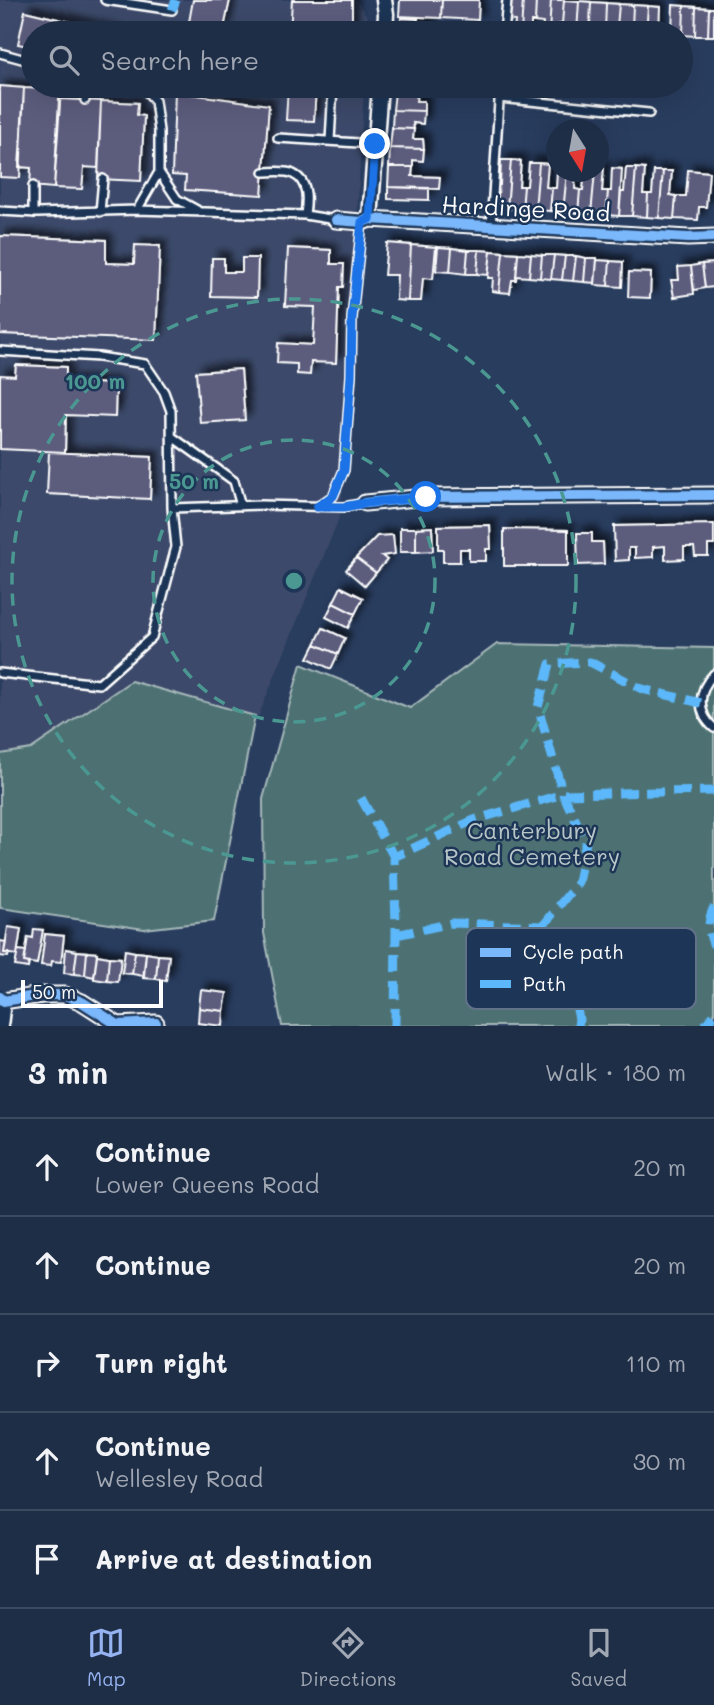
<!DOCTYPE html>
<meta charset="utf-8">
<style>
:root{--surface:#1f2e47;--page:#27364e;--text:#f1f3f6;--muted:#a1a8b4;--line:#3c4a60;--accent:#95b2f1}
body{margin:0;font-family:Mali,sans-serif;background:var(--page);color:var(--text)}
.compass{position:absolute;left:546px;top:119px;width:63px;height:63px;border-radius:50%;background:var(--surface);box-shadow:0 7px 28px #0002;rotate:169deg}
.scale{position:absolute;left:21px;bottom:18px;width:142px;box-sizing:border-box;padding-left:7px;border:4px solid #fff;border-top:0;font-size:19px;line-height:24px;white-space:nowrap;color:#fff;-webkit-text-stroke:5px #1d3557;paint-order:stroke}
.stop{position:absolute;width:21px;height:21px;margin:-16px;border:5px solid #1a73e8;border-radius:50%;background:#fff}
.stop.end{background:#1a73e8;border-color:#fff;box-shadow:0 2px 7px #0008}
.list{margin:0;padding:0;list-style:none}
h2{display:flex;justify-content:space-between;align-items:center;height:91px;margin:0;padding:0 28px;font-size:30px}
h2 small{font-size:23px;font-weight:400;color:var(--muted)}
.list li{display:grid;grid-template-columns:46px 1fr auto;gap:21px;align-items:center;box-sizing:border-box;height:98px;padding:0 28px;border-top:2px solid var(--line)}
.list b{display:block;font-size:26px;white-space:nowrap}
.list p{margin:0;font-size:23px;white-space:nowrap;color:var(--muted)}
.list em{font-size:23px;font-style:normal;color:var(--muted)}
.icon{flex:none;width:38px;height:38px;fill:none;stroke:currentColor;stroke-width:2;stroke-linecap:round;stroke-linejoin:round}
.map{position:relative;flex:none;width:714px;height:1026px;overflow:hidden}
.search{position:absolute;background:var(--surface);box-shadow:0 7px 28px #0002;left:21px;right:21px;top:21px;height:77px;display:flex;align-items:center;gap:18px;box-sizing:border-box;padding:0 24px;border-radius:38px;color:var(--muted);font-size:26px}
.sheet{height:581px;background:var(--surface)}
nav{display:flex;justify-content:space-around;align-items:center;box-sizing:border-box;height:98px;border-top:2px solid var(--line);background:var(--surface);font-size:19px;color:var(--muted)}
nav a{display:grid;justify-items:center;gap:4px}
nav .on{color:var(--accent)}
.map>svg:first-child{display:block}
.built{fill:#3c4a6b}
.green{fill:#4d7173;stroke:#a6b8b9;stroke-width:2}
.building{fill:#5b5b7d;stroke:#fff;stroke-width:2;filter:url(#shadow)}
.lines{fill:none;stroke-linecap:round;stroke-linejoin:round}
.lane-casing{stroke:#fff;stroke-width:12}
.street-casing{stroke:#fff;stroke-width:19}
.lane{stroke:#1d3557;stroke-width:7}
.street{stroke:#1d3557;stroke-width:14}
.quiet{stroke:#5cb8fa;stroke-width:9;stroke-dasharray:18 9;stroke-linecap:butt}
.cycleway-casing{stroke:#1d3557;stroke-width:15}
.cycleway{stroke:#7ab7fb;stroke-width:10}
.route{stroke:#1a73e8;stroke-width:9}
.ring{fill:none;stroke:#4b9892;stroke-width:3.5;stroke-dasharray:12 9}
.labels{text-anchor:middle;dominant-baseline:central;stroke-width:5;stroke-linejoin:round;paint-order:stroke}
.street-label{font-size:23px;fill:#fff;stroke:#1d3557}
.park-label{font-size:23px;fill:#b8c6c7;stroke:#1d3557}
.key{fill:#1d3557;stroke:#617289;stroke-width:2}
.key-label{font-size:19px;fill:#fff}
.centre{fill:#4b9892;stroke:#1d3557;stroke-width:3.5}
.ring-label{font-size:21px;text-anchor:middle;font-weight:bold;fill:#4b9892;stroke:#1d3557;stroke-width:5;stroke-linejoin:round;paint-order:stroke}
</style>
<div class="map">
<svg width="714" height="1026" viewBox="0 0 714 1026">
<defs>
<filter id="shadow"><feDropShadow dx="6" dy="-6" stdDeviation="3.5" flood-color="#0009"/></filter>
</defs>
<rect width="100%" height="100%" fill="#293d5f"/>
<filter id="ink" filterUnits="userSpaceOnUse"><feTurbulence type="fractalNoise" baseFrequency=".0143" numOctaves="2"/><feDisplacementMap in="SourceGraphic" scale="14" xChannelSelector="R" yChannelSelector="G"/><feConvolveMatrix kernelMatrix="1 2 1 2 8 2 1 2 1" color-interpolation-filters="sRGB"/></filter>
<g filter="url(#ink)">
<!-- built -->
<path class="built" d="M0 0H356L368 18V33H33V86H364L341 513 258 717 131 681 31 749 0 754Z"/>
<!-- green -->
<path class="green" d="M497 644 714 648V1026H282L264 933 263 799 301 664 410 708Z
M131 681 255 716 214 921 144 929 0 908V754L31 749Z"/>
<!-- building -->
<path class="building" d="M193 0H230L223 33H187Z
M292 0H352V30L320 28 319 33H290Z
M400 0H442L441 18 399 16Z
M442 0H479L478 20 441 18Z
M508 0H523L521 33H514L515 21 507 20Z
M523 0H536L535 22H531V33H521Z
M536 0H551L549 33H542L543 23 535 22Z
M551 0H564L562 24H559L558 33H549Z
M564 0 579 1 577 33H570V24H562Z
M579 1 591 2 590 25H586V33H577Z
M591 2 606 3 605 33H598V26L590 25Z
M606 3 619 4 617 27H614V33H605Z
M619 4 633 5 632 28 617 27Z
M633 5 648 6 646 33H639L640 29 632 28Z
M673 5 684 6 683 35H681V33H672Z
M648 6 660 7 659 30H656L655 33H646Z
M684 6 696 7 695 36 683 35Z
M696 7 709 8 708 36H695Z
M709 8H714V36H708Z
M25 11 87 26 118 33H33V47L18 44Z
M401 18 418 19 417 23H430V33H400Z
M0 86 24 88 20 178 0 177Z
M288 86H316L314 121 286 120Z
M396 86H417V92H395Z
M24 88 61 90 54 188 30 186 31 168 19 167Z
M175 92 269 105 262 195 185 190 186 176 172 175Z
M395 92H417L416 101H424V111L393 110Z
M59 99 101 101 98 168 84 167 82 189 54 188Z
M101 101 138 103 137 115 144 116 141 181 98 179Z
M393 110 424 111 423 124 413 123 414 129 392 128Z
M392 128 414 129 413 139H423L424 149 390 148Z
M390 148 424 149 423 161 413 160V167H389Z
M501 160H511L507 209 495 208 496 184 500 185Z
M511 160 521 161 519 186H524L522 210 507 209Z
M529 163H539L535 210H522L524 186H527Z
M539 163 548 164 546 187 552 188 550 211 535 210Z
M389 167H413L412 176 440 177 439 189 388 187Z
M598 167H604L602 191H608L606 215 591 214 595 172H598Z
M612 168 622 169 619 216 606 215 608 191H611Z
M626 168H636L632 216H619L621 192H624Z
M636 168 645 169 643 194H648L647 217 632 216Z
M688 170 709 172 706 207H699L698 220 674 219 676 196H686Z
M654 171H663L659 218 647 217 648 194H652Z
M663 171H672L670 195 676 196 674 219 659 218Z
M557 172H567L563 212 550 211 552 188H556Z
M567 172H576L575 189 580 190 578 213 563 212Z
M585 172H595L591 214 578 213 580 190H583Z
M388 187 429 188V200L388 199Z
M0 236 106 240V263L134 264 135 245 160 246 156 340 0 334Z
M387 243 411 245 408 301 396 300 397 275H384Z
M411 245 436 247 433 279 423 278 421 301H408Z
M438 247 452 248 450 272 436 271Z
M288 248 331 250V264H344L343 287H339L336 363 311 362 310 375 297 374V364L277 363 278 343 313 345 315 307 285 306Z
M452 248 468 250 466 274 450 272Z
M468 250H479L477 274H466Z
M479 250 491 251 488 275 477 274Z
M491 251 503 252 499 292 492 291 493 278H488Z
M503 252 518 253 516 280H512L510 293 499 292Z
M518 253 531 254 529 277 516 276Z
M531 254 542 255 540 278 529 277Z
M542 255H554L551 279 540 278Z
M554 255 565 256 562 280 551 279Z
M565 256H576L573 281 562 280Z
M576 256 586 258 584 282 573 281Z
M212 258H224V272H242V258H258L257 297 211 296Z
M586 258H597L595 283 584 282Z
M597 260 610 261 608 286 595 285Z
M610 261 623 262 622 287 608 286Z
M714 263V287L705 288 702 264Z
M702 264 705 288 694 290 691 266Z
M691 266 694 294 674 297 671 280H679L678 267Z
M629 272 651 273 650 298 628 297Z
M16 365 66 367V382L116 384 115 417 66 415 65 452 0 449V375L15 376Z
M241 369 245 420 200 423 196 372Z
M49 452 152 457 150 499 47 494Z
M714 524V545H708V556H695L694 547H684V559L665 560V546L653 547V557L635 558V548H629V560L615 561 614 526Z
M490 525 491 549H486V561H469V549H460V562H443V549H438V526Z
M432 527 433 551 416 552V528Z
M400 528H416V552H400Z
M504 529 568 530V566H504Z
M577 533H592V542H603L604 564 578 565Z
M393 535 395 554 382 556 387 560 376 573 356 558 377 536Z
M356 558 376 573 365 586 346 570Z
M341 587 363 598 355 614 333 603Z
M333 603 355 614 348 628 326 617Z
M323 628 345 638 338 654 315 644Z
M315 644 338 654 331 669 308 658Z
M8 927 21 929 17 955 4 953Z
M34 929 43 930 37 964 24 962 28 937 33 938Z
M45 934 64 936 61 962 52 961 51 966 41 965Z
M0 941 6 942 4 953H9L8 957 0 956Z
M66 949 77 951 74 974 64 973Z
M18 950 26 951 24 962 29 963 28 968 15 966Z
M125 950 135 952 132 974 122 973Z
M77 951 87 952 85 975 74 974Z
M87 952 97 953 94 977 85 975Z
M135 952 146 953 144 976 132 974Z
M146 953 158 955 156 979 143 978Z
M97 955 109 957 107 981 94 979Z
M158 955 169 956 166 981 156 979Z
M109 957 121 958 118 982 107 981Z
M201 990 227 993 224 1011 199 1008Z
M199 1008 224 1011 223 1026 198 1023Z"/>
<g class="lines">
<!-- lane casing -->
<g class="lane-casing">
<path id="lane" d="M105 0 172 10
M504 33 507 0
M0 53 33 62
M135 86 143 87 155 101 159 131V172L137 210
M499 98 649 113
M85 100 86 86
M278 138 375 144
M330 141 333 86
M159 172 177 199 197 210
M264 172C272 172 286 170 293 174 309 181 307 201 305 215
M0 211 38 213 137 210 305 215 336 220
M100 212 103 179
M33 213V186
M491 227 500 86
M0 351 99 357 145 364 164 392 171 411 172 508
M171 436 234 481 241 506
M317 507 333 496 344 470 351 376 352 318 362 222
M0 673 99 684 152 637 176 547 172 508 261 505 344 507 365 503
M714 674C698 690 696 713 714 728"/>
</g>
<!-- street casing -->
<g class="street-casing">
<path id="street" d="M384 0 386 14 385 33
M370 219 380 86
M336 220 362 222 370 219 688 238 714 237
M365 503 426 497 714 495
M3 1001 42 995H65L82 1002 118 1025 156 1023
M0 1026 3 1001"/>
</g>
<!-- lane -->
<use href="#lane" class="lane"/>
<!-- street -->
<use href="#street" class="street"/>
<!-- quiet -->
<path class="quiet" d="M172 10 176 0
M361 798 394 857
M714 907C707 921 708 932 714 946
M396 935 452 923 543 926
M395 1026 396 926 394 857 474 820 563 794 714 791
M578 1026 579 1019 571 981 550 958 543 926 578 882 586 842 563 794 538 707 550 664 590 662 642 689 701 703
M704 1026 714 1015"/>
<!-- cycleway casing -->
<g class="cycleway-casing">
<path id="cycleway" d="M336 220 362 222 370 219 688 238 714 237
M365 503 426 497 714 495
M0 997 3 1001 42 995H65L82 1002 118 1025 156 1023"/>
</g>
<!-- cycleway -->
<use href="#cycleway" class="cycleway"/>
</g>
</g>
<g class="lines" filter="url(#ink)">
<!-- route -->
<path class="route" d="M375 144 370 219 362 222 352 318 351 376 344 470 333 496 317 507H344L365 503 426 497"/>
</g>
<!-- distance rings -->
<g class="ring">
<circle cx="294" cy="581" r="141"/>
<circle cx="294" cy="581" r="282"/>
</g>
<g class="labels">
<!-- street labels -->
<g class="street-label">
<text transform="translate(526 208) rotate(3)">Hardinge Road</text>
</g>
<!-- park labels -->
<g class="park-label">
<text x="532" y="830">Canterbury<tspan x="532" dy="26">Road Cemetery</tspan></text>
</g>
</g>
<!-- legend -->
<rect x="466" y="928" width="230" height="81" rx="10" class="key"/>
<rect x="480" y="948" width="31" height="9" fill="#7ab7fb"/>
<rect x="480" y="980" width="31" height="8" fill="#5cb8fa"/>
<g class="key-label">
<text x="523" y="959">Cycle path</text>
<text x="523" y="991">Path</text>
</g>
<circle cx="294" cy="581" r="10" class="centre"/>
<g class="ring-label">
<text x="95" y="389">100 m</text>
<text x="194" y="489">50 m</text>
</g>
</svg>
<svg class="compass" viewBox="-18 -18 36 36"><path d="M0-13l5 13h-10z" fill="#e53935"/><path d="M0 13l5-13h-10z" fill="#a1a8b4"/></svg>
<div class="scale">50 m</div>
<div class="stop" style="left:426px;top:497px"></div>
<div class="stop end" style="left:375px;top:144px"></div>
<div class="search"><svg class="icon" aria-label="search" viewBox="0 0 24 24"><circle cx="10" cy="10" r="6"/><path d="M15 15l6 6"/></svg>Search here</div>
</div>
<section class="sheet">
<h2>3 min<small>Walk · 180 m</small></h2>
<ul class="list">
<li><svg class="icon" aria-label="ahead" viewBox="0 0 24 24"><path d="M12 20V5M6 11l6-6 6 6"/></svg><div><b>Continue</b><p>Lower Queens Road</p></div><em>20 m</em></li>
<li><svg class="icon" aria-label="ahead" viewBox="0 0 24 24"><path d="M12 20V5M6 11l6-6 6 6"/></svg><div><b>Continue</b></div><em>20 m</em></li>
<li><svg class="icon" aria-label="right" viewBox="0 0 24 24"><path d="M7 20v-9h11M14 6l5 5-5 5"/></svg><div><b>Turn right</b></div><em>110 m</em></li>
<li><svg class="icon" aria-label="ahead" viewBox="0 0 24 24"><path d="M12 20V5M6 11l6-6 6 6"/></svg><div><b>Continue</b><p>Wellesley Road</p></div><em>30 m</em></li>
<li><svg class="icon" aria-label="arrive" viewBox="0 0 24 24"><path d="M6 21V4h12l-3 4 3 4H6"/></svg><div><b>Arrive at destination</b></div></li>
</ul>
</section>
<nav>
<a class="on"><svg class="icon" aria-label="map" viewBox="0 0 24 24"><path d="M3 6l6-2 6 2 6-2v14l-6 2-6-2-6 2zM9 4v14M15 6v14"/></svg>Map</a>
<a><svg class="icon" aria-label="directions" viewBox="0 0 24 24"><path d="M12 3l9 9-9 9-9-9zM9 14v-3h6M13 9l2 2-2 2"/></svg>Directions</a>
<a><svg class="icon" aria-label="saved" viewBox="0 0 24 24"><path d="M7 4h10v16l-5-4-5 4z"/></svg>Saved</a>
</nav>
